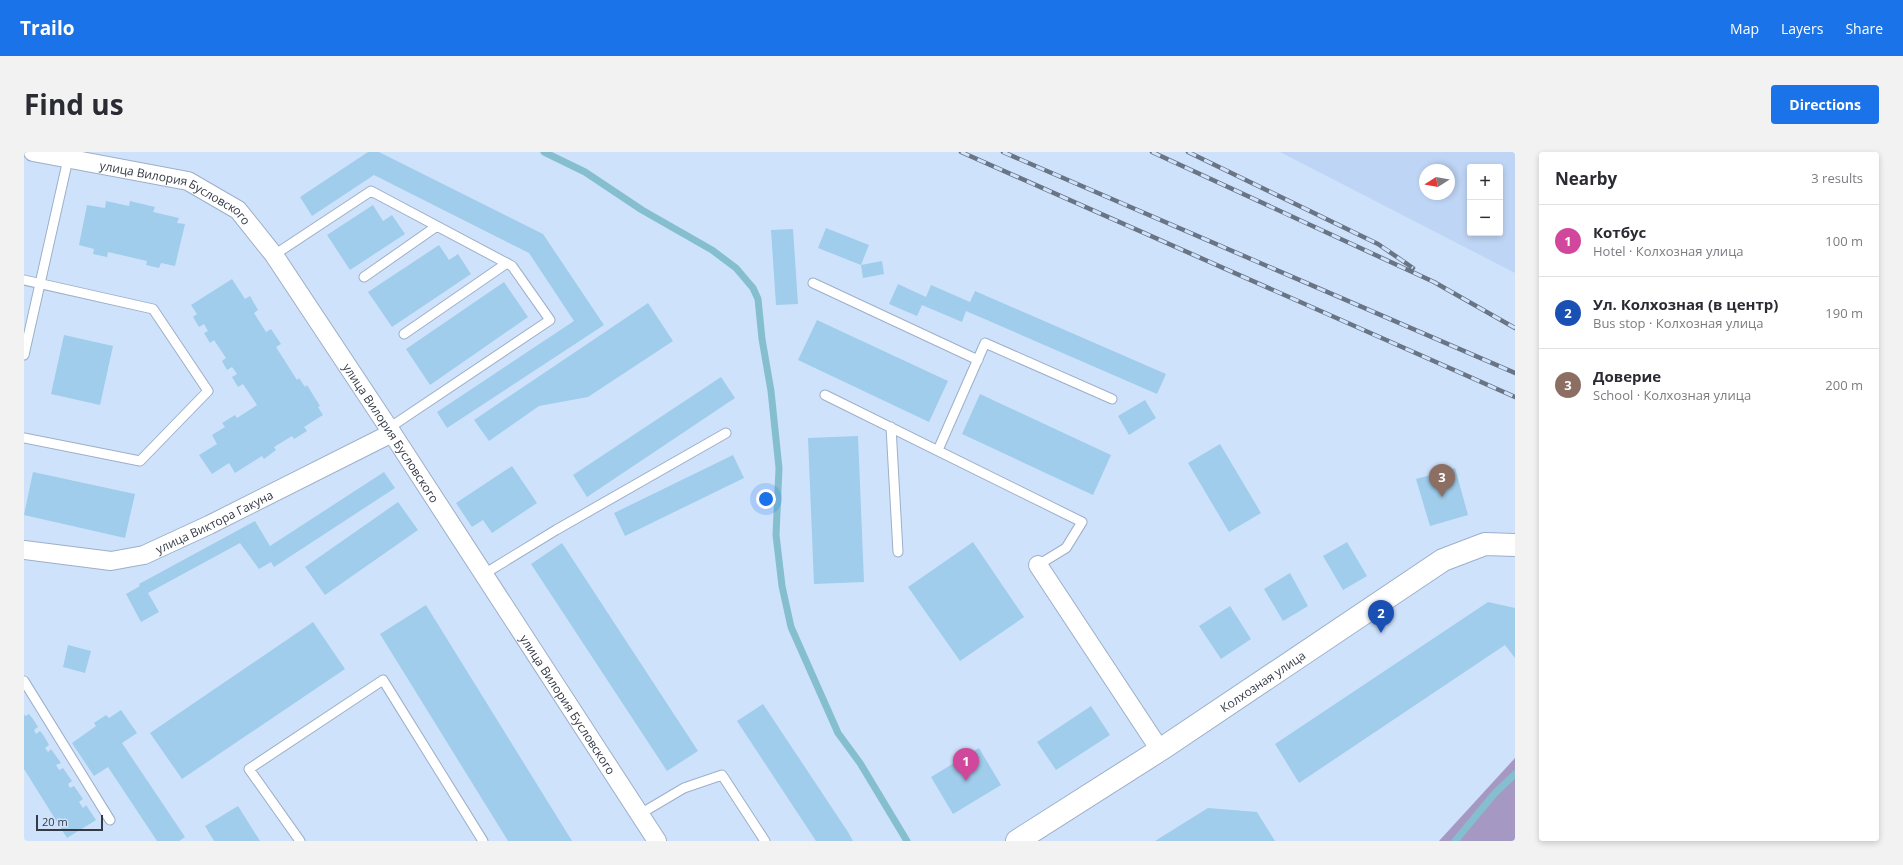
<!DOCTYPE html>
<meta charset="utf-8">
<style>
:root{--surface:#fff;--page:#f2f2f3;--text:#2b2b33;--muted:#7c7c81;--line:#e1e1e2;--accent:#1a73e8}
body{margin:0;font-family:"Open Sans",sans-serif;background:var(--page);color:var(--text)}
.controls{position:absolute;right:12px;top:12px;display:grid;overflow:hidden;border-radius:4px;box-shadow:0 2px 6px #0003}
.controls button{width:36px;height:36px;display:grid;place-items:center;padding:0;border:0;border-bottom:1px solid var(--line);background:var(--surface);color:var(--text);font:20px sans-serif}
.compass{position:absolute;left:1395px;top:12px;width:36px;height:36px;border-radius:50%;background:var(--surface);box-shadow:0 2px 6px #0003;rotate:259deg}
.scale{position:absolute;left:12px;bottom:10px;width:67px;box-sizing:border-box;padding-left:4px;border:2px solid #343b46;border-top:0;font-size:11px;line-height:14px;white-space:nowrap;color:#343b46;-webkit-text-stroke:3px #cfe2fc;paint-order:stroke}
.you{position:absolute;left:742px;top:347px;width:14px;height:14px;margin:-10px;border:3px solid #fff;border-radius:50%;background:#1a73e8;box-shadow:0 0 0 6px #1a73e833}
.badge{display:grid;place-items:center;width:26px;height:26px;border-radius:50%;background:var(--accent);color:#fff;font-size:13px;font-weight:700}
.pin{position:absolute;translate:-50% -33px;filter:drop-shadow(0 1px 2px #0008)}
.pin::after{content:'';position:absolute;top:21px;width:14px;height:12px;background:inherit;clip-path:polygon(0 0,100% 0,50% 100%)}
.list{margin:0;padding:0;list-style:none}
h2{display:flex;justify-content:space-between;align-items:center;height:52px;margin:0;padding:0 16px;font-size:17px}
h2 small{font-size:13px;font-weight:400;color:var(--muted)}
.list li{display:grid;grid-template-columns:26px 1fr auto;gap:12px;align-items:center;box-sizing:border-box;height:72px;padding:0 16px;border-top:1px solid var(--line)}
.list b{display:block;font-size:15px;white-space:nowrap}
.list p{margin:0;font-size:13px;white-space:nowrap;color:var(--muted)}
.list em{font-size:13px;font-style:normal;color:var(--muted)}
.map{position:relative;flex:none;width:1491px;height:689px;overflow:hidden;border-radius:4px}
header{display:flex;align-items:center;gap:24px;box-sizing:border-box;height:56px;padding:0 20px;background:var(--accent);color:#fff}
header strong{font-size:19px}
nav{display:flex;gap:22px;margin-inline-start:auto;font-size:14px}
.intro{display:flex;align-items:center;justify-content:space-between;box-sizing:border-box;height:96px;padding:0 24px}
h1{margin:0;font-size:28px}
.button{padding:10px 18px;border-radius:4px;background:var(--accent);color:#fff;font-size:14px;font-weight:700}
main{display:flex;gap:24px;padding:0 24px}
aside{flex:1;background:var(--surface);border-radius:4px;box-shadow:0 2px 6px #0003}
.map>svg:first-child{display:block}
.built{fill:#bfd5f5;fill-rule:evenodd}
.forest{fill:#a598c3}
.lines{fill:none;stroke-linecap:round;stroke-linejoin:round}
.stream{stroke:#85bfcf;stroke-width:7}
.building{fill:#9fcdeb}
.service-casing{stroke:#9dafc8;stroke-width:11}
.minor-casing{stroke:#9dafc8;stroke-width:20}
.tertiary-casing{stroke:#9dafc8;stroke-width:24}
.service{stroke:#fff;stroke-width:9}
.minor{stroke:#fff;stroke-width:18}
.tertiary{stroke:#fff;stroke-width:22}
.rail-casing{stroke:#697484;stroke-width:4.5}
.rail{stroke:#cfe2fc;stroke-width:3;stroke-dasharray:9;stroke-linecap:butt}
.labels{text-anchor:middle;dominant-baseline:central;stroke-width:4;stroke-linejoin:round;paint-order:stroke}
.street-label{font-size:12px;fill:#343b46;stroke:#cfe2fc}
</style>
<header>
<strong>Trailo</strong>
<nav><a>Map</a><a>Layers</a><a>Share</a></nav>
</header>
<div class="intro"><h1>Find us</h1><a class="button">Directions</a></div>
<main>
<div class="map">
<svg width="1491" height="689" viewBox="0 0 1491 689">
<rect width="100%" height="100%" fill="#cfe2fc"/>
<!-- built -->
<path class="built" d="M1256 0H1491V121ZM1446 15H1476V81H1446ZM1401 18H1425V42H1401Z"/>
<!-- forest -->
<path class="forest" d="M1491 606V689H1415Z"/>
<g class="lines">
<!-- stream -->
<path class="stream" d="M520 0 561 20 618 58 688 98 712 116 729 136 734 147 738 187 747 239 755 316 752 383 758 434 767 475 814 581 836 611 883 689
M1431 689 1471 641 1491 622"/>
</g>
<!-- building -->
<path class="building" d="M344 0H355L519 82 580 173 423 276 413 260 550 169 505 101 350 23 288 64 276 45Z
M82 49 105 54 106 49 131 55 129 60 155 66 153 71 161 72 151 114 137 111 135 116 122 113 123 109 84 100 83 105 69 102 70 97 55 93 63 53 81 56Z
M349 53 359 69 368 63 381 82 326 118 303 83Z
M802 76 845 93 837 113 794 96Z
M769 77 774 152 752 153 747 78Z
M415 93 425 108 434 102 447 122 368 175 344 140Z
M858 109 860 122 839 126 837 113Z
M208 127 221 147 226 144 234 158 230 161 242 180 247 177 257 192 252 195 273 228 275 226 281 235 283 233 296 254 294 255 299 263 280 275 283 279 270 287 268 284 250 295 252 298 240 307 238 304 211 321 205 311 188 322 175 303 193 292 188 283 201 275 198 271 211 263 213 266 233 253 219 232 214 235 208 225 213 222 208 215 203 218 198 209 202 206 190 188 186 191 180 181 184 179 180 172 175 175 169 165 173 162 167 153Z
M480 130 504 165 406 233 382 197Z
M874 132 902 145 907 133 946 150 951 139 1142 222 1133 242 942 159 938 170 898 153 893 164 865 152Z
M624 151 649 189 564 245 515 254 465 289 450 268Z
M793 168 924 229 905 270 774 208Z
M40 183 89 194 76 253 27 242Z
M697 225 711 246 563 345 549 323Z
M956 242 1087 303 1069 343 938 282Z
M1121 248 1132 266 1105 283 1094 264Z
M834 284 840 430 790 432 784 286Z
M1196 292 1237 361 1205 380 1164 311Z
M709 303 720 326 601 384 590 361Z
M488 314 513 351 468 381 459 368 448 375 432 351Z
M1431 316 1444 363 1406 374 1392 327Z
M9 320 111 342 101 386 0 363Z
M360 320 371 336 250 415 247 410 235 417 216 391 124 441 135 460 117 470 102 442 116 434 115 432 231 369 246 394Z
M374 350 394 378 301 443 281 415Z
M949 390 1000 465 936 509 884 435Z
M1323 390 1343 424 1319 438 1299 404Z
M538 391 674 599 643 619 507 412Z
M1266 421 1284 454 1259 469 1240 437Z
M1464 450 1491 456V506L1481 493 1275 631 1251 592Z
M402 453 548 689H484L356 482Z
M1206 454 1227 487 1197 507 1175 474Z
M289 470 321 517 158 627 126 581Z
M44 493 67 499 61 521 39 515Z
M739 552 824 680 829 689H792L713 569Z
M1067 554 1086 583 1032 618 1013 590Z
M97 558 113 581 98 591 161 685 155 689H133L84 615 70 624 48 591 72 574 70 571 82 563 85 566Z
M0 562 1 564 5 562 9 567 14 575 10 578 12 582 16 579 20 584 25 593 21 596 24 600 27 597 37 611 32 613 35 618 39 616 48 629 44 632 46 636 50 634 59 647 55 650 59 656 62 653 72 668 43 686 0 617Z
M955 596 977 633 929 662 907 625Z
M214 654 236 689H190L181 674Z
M1184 656 1233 660 1251 689H1131Z"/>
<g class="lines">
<!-- service casing -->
<g class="service-casing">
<path id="service" d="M250 103 347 39 488 114 526 168 365 276
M340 125 413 74
M0 128 129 157 184 239 116 309 0 286
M789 131 954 208
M380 182 483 111
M0 203 44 7
M801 243 1058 370 1042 396 1014 413
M867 275 874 400
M914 298 961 191 1088 247
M460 422 532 378 702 281
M0 529 86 668
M616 662 660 636 698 623 741 689
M276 689 225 617 359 528 459 689"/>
</g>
<!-- minor casing -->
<g class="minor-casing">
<g id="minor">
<path id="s1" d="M9 0 164 29 214 58 250 103 368 281 633 689"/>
<path id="s2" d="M0 398 87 409 120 403 185 373 368 281"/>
<path d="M1014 413 1136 598"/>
</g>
</g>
<!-- tertiary casing -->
<g class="tertiary-casing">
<g id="tertiary">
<path id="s3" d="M993 689 1136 598 1419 408 1461 392 1491 393"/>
</g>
</g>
<!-- service -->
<use href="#service" class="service"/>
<!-- minor -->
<use href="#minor" class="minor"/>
<!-- tertiary -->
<use href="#tertiary" class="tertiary"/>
<!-- rail casing -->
<g class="rail-casing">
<path id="rail" d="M937 0 1491 245
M979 0 1491 221
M1128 0 1410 130 1491 176
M1164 0 1354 92 1389 116"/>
</g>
<!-- rail -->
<use href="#rail" class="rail"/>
</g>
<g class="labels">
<!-- street labels -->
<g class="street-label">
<text stroke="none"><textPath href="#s1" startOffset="150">улица Вилория Бусловского</textPath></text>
<text stroke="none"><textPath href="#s1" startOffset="486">улица Вилория Бусловского</textPath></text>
<text stroke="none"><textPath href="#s2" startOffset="199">улица Виктора Гакуна</textPath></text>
<text stroke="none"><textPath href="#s3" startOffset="293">Колхозная улица</textPath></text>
<text stroke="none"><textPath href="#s1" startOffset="810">улица Вилория Бусловского</textPath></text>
</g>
</g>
</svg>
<div class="controls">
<button>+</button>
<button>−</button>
</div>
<svg class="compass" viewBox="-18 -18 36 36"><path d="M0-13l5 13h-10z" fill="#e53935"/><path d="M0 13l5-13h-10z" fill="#7c7c81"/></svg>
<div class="scale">20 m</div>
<div class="you"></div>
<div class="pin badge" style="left:942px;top:629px;background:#d1479c">1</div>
<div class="pin badge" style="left:1357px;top:481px;background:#1a4fb4">2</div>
<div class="pin badge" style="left:1418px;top:345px;background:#8d6e63">3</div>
</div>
<aside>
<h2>Nearby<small>3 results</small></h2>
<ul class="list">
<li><span class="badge" style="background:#d1479c">1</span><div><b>Котбус</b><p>Hotel · Колхозная улица</p></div><em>100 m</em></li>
<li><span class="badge" style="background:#1a4fb4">2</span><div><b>Ул. Колхозная (в центр)</b><p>Bus stop · Колхозная улица</p></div><em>190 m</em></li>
<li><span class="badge" style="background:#8d6e63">3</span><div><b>Доверие</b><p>School · Колхозная улица</p></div><em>200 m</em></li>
</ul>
</aside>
</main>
